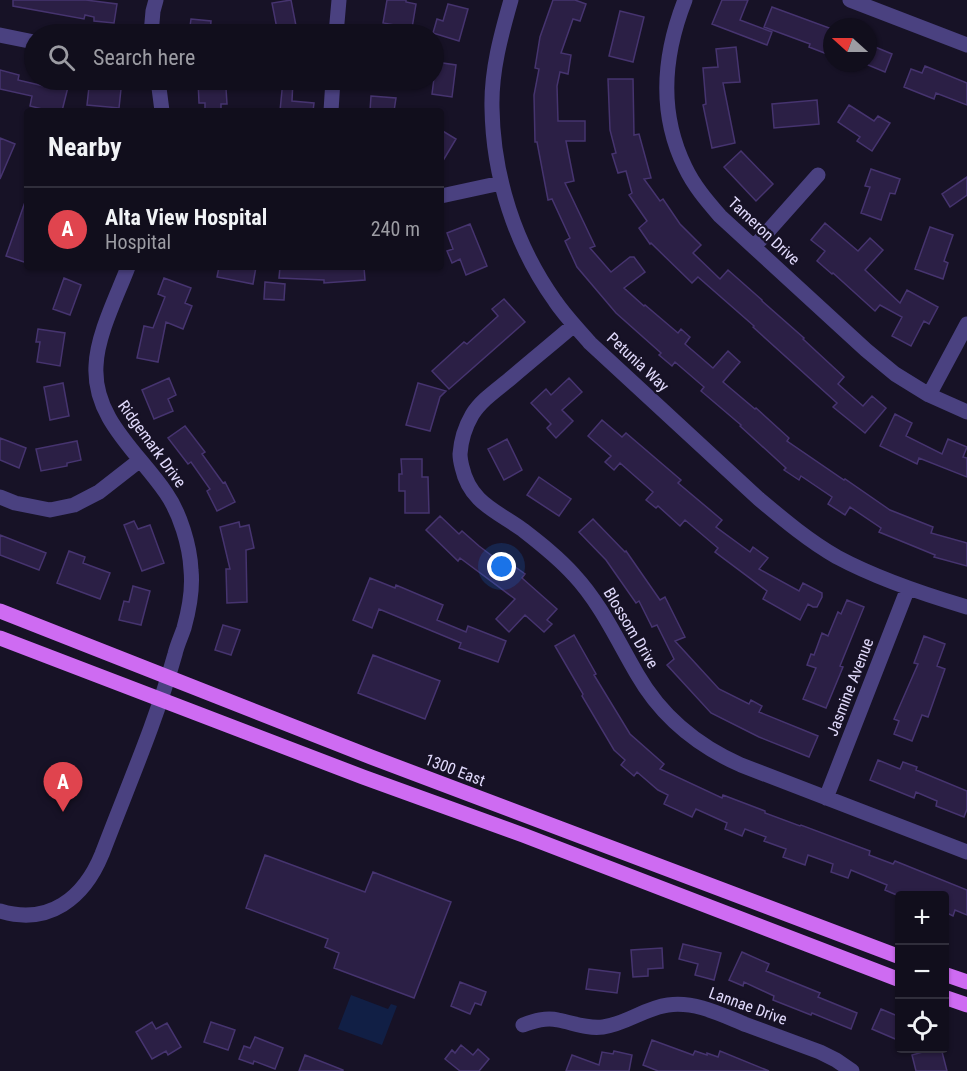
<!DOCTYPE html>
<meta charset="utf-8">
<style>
:root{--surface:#110e1c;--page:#1e1c29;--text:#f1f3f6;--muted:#9c9ca3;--line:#302e3b;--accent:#0b8043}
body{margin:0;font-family:"Roboto Condensed",sans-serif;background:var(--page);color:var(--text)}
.controls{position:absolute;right:18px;bottom:18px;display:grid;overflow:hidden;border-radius:6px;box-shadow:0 2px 4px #0004}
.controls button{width:54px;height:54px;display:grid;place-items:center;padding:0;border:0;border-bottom:2px solid var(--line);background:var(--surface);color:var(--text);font:30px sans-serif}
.compass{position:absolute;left:823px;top:18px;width:54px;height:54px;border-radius:50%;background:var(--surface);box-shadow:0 2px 4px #0004;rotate:291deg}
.you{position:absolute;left:502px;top:567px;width:21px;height:21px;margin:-15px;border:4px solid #fff;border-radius:50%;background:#1a73e8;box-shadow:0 0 0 9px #1a73e833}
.badge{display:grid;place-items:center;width:39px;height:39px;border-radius:50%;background:var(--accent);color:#fff;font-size:20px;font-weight:700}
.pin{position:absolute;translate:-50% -50px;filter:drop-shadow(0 2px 3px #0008)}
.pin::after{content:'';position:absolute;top:32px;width:21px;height:18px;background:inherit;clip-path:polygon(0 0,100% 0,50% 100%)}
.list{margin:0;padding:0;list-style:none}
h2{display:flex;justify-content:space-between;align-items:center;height:78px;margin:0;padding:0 24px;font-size:26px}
h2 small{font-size:20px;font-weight:400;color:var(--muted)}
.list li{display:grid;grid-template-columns:39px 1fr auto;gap:18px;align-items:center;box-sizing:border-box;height:84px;padding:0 24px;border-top:2px solid var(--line)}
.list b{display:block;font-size:22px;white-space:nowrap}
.list p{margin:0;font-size:20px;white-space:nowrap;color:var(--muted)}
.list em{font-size:20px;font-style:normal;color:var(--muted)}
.icon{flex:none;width:33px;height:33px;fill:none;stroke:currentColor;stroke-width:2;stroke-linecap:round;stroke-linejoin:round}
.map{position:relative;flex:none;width:967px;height:1071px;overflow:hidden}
.search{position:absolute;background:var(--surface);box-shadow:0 2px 4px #0004;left:24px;top:24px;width:420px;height:66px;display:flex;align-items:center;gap:15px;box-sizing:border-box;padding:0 21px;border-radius:33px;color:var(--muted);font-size:22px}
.panel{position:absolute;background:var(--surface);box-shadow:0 2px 4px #0004;left:24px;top:108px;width:420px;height:162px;border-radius:6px}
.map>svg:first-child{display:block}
.water{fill:#111f45}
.building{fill:#2b1f45;stroke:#46346f;stroke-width:1.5}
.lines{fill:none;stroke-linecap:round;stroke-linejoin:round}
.minor{stroke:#4a4180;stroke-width:15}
.major{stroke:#ce6bf2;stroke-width:15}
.labels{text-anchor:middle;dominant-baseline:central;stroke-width:5;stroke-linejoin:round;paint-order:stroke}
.street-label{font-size:16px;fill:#e1dafc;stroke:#171226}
</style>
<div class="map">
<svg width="967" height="1071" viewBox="0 0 967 1071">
<rect width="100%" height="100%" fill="#171226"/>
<!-- water -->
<path class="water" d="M351 995 388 1009 391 1004 397 1006 382 1045 338 1029Z"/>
<!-- building -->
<path class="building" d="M13 0H86L117 4 114 23 94 21V17L85 15 84 19 13 6Z
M291 0 297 31 278 34 272 3Z
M387 0H406V2L416 4 412 28 383 23Z
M553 0H575L586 4 580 21 573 19 561 53 571 55 568 74 560 72 557 86 558 121H585V141H566L574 181 565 183 595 246 590 248 611 272 630 257H634L645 272 624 288 644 306 645 305 678 333 681 329 690 337 685 344 713 368 728 351 740 362 723 382 755 409 756 408 789 438 787 441 844 480 845 479 890 510 933 527 931 533 967 543V566L934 557 935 555 879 532 881 528 850 507 845 515 828 504 832 497 801 476 799 480 784 470 786 468 740 426 741 425 701 391 704 387 675 362 672 366 659 355 661 353 616 313 577 267 565 241 570 238 552 199 548 200 537 142H535L534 95 539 69 535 68 540 37Z
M722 0H748L740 20 772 32 767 45 712 24Z
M448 4 468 9 459 41 433 33 437 19 443 21Z
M772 7 832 29V50L829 49 827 54 809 47 810 44 764 27Z
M620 11 644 17 633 62 609 56Z
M191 19 211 21 210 34H189Z
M868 44 892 54 885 72 868 65Z
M736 47 740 82 723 83 735 143 712 148 703 105 706 104 703 68 718 67 716 49Z
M436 62 456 65 452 97 432 94Z
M925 66 967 83V105L936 93 934 99 904 87 911 69 922 73Z
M0 70 19 75 18 80 48 87 49 82 68 87 62 111H50L30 106 32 96 0 89Z
M608 79H633L634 135 639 134 651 178 644 179 660 201 663 199 680 224 701 245 693 253 720 279 728 270 762 300V301L804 338 803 339 844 377 838 384 863 406 872 396 886 408 865 433 833 407 837 403 753 327 754 326 698 277 692 283 651 243 650 244 639 228 647 221 629 195 632 193 626 171 618 173 612 154 616 153 610 130Z
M198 80H217V89L226 88 227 104H221V111H205V103H199Z
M283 80H293L292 101 314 103 313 111H280Z
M89 87 121 89 119 108 87 105Z
M371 96 396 98 394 111H370Z
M817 100 819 124 774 128 772 104Z
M849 105 874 121 878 116 890 123 872 151 857 141 860 137 838 122Z
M441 130 456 139 441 164Z
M0 138 15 144 0 179Z
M741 151 773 184 756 201 724 167Z
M871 169 900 179 895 194 890 193 881 220 861 213 870 187 865 186Z
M967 177V195L950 207 942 194Z
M25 202 27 203V263L6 256Z
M825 223 858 251 870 238 883 250 865 270 900 303 907 290 938 307 929 324 924 321 911 346 892 336 902 317 880 305 875 311 833 273 832 274 817 261 825 251 811 240Z
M470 224 487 266 466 275 460 259 452 263 447 251 453 249 447 233Z
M930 227 953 235 944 261 948 263 943 279 915 269Z
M219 267H256L253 284 217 277Z
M280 267H364L365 280 324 283V280L279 278Z
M64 278 81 285 70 315 53 309Z
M164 278 191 288 185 303 192 306 183 329 166 322 158 362 137 358 144 326 153 328 165 297 158 294Z
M265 282 285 284 284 300 264 299Z
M504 299 525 322 449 389 432 371 464 342 467 344 498 316 492 309Z
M38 329 65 333 60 366 37 362 40 342H36Z
M169 378 176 395 168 399 173 411 154 419 142 390Z
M569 378 582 392 562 410 573 421 556 438 547 428 551 424 531 403 546 389 551 395Z
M63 383 69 416 50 420 44 387Z
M418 383 446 391 440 397 430 431 406 425Z
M895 414 912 423 906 436 942 454 948 439 967 447 963 457 967 458V477L919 458 917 464 880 446Z
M602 420 622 437 626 433 681 480 678 483 722 520 716 527 750 552 753 547 768 558 759 569 799 591 803 583 822 593V597L817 607H813L808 604 800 620 763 599 767 591 715 552 718 548 685 520 680 526 658 506 656 508 646 500 653 492 620 463 614 470 605 462 611 456 588 436Z
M185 426 205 452 202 454 223 483 225 482 235 502 217 511 207 491 210 489 191 462 188 464 168 438Z
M0 438 26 448 19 468 0 460Z
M507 439 522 470 504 480 488 449Z
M77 441 81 460 67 463V466L41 471 36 449Z
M401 459H422V477H428L429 513H405V491H399V474H402Z
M539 477 571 499 559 516 527 495Z
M440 516 459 534 462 531 479 546 508 568 511 564 525 574 522 578 557 609 547 620 552 624 544 632 525 615 509 632 496 619 515 599 460 558 458 561 426 530Z
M593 519 625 552 626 551 660 600 665 597 685 637 675 641 719 689 749 704 751 700 762 706 759 712 818 736 809 757 759 737 711 713 667 665 674 659 657 625 652 627 639 601 636 603 606 560 579 532Z
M134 521 138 529 150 525 164 563 142 571 124 525Z
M239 522 240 527 249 525 254 548 246 550 247 602 227 603 226 569H230L220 527Z
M0 535 46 553 39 570 0 555Z
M69 551 85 557 83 563 110 573 100 599 57 583Z
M370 578 395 588 396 585 443 605 437 620 466 632 468 626 506 641 498 662 459 648 461 643 379 609 372 628 353 620Z
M133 586 150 591 141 625 119 620 124 601 129 602Z
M847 600 864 607 840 666 843 667 826 708 803 699 816 668 807 665 811 654 814 655 822 633 828 636 838 612 841 614Z
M223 625 240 630 231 655 215 650Z
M574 635 596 674 594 675 630 734 664 764 660 769 722 798 723 795 765 811V813L800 826 801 825 870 851 869 855 893 864 895 861 967 890V915L955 910 953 916 945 912V896H899L885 890 887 885 851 870 848 878 831 872 833 864 808 855 805 865 783 857 786 849 764 841 766 837 745 829 742 836 725 829 727 823 696 809 692 817 664 804 668 795 658 790 637 772 634 776 621 765 625 760 614 750 582 696 583 694 555 646Z
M924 636 945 644 937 666 945 669 928 717 922 715 912 741 894 734 899 721 894 719 918 664 914 663Z
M373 655 440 681 425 719 358 693Z
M878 760 900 769 903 762 917 767 916 770 967 791V809L964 817 936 806 937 801 916 792 914 798 870 780Z
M265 855 365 892 373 872 451 902 414 998 334 968 339 953 325 947 328 939 246 908Z
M683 944 721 953 714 980 695 975 698 964 679 959Z
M662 948 663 968 648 969V976L633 977 631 950Z
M742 952 769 964 766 971 820 993 818 997 857 1013 851 1029 812 1013 811 1015 773 1000 774 996 744 982 743 986 729 980Z
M589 969 620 973 617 993 586 989Z
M460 982 486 992 481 1005 475 1003 470 1014 451 1006Z
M881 1009 900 1017V1041L872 1029Z
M152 1022 156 1029 167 1023 181 1047 168 1055 166 1051 152 1059 136 1032Z
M211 1022 235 1030 228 1050 204 1042Z
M255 1037 283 1048 275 1069 254 1061 253 1064 239 1059 244 1046 250 1048Z
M652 1040 693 1055 695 1051 707 1055V1053L718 1057 720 1051 769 1071H658L643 1065Z
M461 1045 473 1055 478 1049 489 1059 479 1071H460L445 1059 452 1050 455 1053Z
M937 1048H941L947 1071H916L912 1055Z
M614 1051 632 1055 629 1071H566L572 1055 599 1065 602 1052 613 1054Z
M305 1055 343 1070V1071H299Z"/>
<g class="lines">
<!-- minor -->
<path class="minor" d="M511 0C501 35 491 71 492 108 493 176 515 245 555 301 565 316 578 329 590 343L759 499C784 520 809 541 837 557 878 579 923 594 967 607
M685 0C663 56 658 112 685 167 694 186 707 201 720 216L866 350 895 374 929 395 967 412
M850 0 967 45
M151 34 153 11 156 0
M336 34 339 0
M0 35 34 42
M158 80 162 111
M331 111 333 80
M441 196 501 183
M754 247 818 175
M574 325C553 343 532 360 511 378 498 389 481 400 472 415 465 427 461 440 460 454 460 458 461 463 462 467 470 503 497 511 523 530 541 544 559 558 574 575 601 604 617 640 637 674 661 716 698 746 741 765L967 852
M929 395 967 324
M0 497 15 503 50 510 74 505 99 492 140 460
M826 798 908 588
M0 911C49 926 84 898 102 854 127 788 156 722 175 654 177 645 181 637 184 628 189 610 193 589 191 570 190 546 180 513 166 493 139 453 93 419 96 366 97 335 117 296 128 267
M523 1025C534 1021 546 1017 558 1020 574 1023 587 1029 603 1027 626 1024 645 1008 668 1005 696 1001 722 1015 747 1025 771 1034 796 1043 820 1052L836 1060 852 1071"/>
<!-- major -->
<path class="major" d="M0 611 371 757 900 957
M0 638 363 777 523 835 900 980
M944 974 967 982
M944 997 967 1005"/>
</g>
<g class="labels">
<!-- street labels -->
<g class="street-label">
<text transform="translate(764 231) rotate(43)">Tameron Drive</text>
<text transform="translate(638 362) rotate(43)">Petunia Way</text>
<text transform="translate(152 444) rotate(54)">Ridgemark Drive</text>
<text transform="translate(631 628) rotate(59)">Blossom Drive</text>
<text transform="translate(850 687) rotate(-69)">Jasmine Avenue</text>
<text transform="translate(455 770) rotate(21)">1300 East</text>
<text transform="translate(748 1006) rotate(20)">Lannae Drive</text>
</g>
</g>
</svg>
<div class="controls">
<button>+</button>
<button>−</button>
<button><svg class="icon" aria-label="locate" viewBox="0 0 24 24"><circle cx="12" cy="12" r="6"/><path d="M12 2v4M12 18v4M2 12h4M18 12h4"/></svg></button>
</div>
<svg class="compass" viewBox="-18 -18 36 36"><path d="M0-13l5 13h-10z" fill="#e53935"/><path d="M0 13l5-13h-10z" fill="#9c9ca3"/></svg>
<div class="you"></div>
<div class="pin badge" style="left:63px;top:812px;background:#e0444e">A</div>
<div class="search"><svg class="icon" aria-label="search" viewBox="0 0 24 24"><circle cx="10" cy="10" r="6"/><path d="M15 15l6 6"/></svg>Search here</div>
<section class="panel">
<h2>Nearby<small></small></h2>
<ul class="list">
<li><span class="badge" style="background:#e0444e">A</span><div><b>Alta View Hospital</b><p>Hospital</p></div><em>240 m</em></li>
</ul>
</section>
</div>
